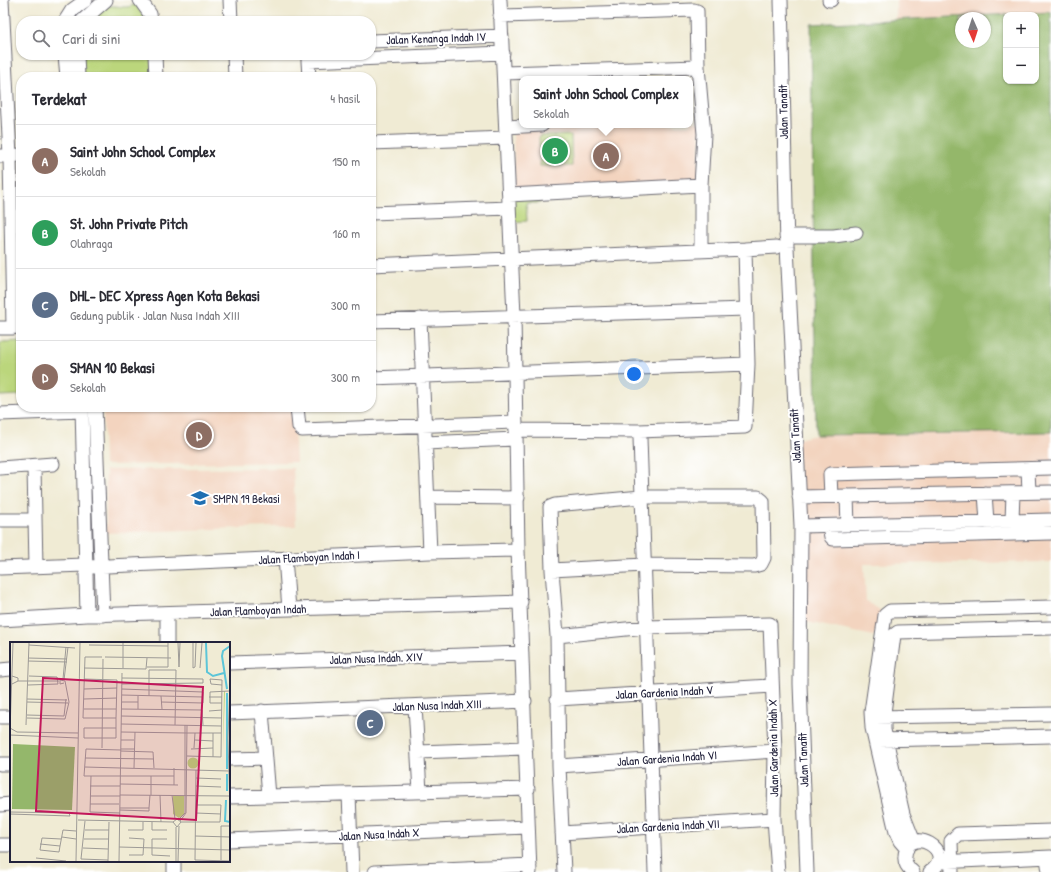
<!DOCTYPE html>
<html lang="id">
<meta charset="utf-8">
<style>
:root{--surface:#fff;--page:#f7f7f7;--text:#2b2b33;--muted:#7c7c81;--line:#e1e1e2;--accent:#2563eb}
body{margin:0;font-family:"Patrick Hand",sans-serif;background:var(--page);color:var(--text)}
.controls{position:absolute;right:12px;top:12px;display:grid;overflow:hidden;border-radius:8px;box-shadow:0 1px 3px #0004}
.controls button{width:36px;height:36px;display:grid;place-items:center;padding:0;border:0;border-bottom:1px solid var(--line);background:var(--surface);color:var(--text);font:20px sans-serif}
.compass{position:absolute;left:955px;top:12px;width:36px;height:36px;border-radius:50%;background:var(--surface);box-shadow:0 1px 3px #0004;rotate:177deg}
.you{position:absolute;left:634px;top:374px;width:14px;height:14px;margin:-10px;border:3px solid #fff;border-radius:50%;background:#1a73e8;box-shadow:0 0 0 6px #1a73e833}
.badge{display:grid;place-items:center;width:26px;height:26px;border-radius:50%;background:var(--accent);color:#fff;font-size:13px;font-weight:700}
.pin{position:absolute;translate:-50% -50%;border:2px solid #fff;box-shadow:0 1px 4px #0006}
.popup{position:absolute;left:519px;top:76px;width:174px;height:52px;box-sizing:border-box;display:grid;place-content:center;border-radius:8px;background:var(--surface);filter:drop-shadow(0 1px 3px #0005);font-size:13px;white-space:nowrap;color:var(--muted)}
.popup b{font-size:15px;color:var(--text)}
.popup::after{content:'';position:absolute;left:50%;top:100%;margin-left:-8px;border:8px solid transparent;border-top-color:var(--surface)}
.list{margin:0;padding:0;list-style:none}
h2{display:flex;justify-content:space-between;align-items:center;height:52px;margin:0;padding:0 16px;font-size:17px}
h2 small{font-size:13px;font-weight:400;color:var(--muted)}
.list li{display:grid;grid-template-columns:26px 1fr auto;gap:12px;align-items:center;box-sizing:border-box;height:72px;padding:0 16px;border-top:1px solid var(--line)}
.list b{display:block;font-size:15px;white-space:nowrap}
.list p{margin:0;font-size:13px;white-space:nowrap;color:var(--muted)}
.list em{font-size:13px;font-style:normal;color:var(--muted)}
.icon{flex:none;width:22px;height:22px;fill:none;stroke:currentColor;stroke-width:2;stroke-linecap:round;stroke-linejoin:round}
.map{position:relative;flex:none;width:1051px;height:872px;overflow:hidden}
.search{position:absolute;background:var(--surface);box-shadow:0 1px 3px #0004;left:16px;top:16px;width:360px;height:44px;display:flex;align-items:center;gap:10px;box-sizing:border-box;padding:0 14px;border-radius:16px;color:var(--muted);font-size:15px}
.panel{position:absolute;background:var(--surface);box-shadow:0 1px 3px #0004;left:16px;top:72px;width:360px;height:340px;border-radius:16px}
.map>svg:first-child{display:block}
.built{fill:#f3d4bf}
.green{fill:#bbd67b;stroke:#6e7c5b}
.forest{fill:#94b76b;stroke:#5b6c53;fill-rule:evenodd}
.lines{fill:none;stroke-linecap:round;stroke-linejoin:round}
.minor-casing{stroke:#6a6871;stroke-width:15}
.minor{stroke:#fff;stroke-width:13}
.labels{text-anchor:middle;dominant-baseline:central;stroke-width:4;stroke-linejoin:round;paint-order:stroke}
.street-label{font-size:12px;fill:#22223b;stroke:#fff}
.poi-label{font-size:12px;fill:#22223b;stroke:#fff;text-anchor:start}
.inset-river{fill:none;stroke:#5cc5d8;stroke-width:2}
.inset-road{fill:none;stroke:#9e9b97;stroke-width:1}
.view{fill:#c2185b;fill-opacity:0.15;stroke:#c2185b;stroke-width:2}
.inset-edge{fill:none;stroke:#22223b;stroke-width:2}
</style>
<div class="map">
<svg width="1051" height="872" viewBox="0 0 1051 872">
<rect width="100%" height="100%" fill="#fff"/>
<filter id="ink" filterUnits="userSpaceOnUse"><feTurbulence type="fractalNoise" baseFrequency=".025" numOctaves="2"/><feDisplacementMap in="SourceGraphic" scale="8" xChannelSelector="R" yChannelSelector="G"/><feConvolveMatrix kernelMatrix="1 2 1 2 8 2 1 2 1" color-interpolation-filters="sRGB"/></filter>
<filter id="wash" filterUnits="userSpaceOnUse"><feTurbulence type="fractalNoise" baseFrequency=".012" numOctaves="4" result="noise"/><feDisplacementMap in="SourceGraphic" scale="16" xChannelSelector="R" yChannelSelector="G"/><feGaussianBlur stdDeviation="0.9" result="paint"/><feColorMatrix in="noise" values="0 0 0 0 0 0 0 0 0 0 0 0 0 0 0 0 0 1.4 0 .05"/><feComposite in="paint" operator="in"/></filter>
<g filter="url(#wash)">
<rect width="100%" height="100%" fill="#f0ebd4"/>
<!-- built -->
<path class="built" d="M896 0H1051V12L896 19Z
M690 122H700L698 182 515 192 513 131 635 125H690Z
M103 407H293L296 462 104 465Z
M1051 432V562L864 564 866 601 880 610 874 636 802 621 798 439 816 435Z
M293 468 296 526 106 533V470Z"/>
<!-- green -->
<path class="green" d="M135 4 147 21H87C93 17 102 8 109 6 119 5 127 10 135 4Z
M82 55H152L153 77H83Z
M571 135 572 166H540L539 136Z
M539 194 540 203H526L527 221 512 222 510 196Z
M21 341V395L0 396V342Z"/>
<!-- forest -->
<path class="forest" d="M1051 12V432L816 435 811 24ZM1006 15H1036V81H1006ZM961 18H985V42H961Z"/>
</g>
<g filter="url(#ink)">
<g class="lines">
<!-- minor casing -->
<g class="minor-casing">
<path id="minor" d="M2 0 10 156 13 328
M140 0 150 14 151 21
M230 0 231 21
M500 0 514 316 518 550 530 872
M781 0 787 247 801 526 800 684 807 872
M829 0H831
M500 16 694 10 697 11 698 67 704 134 701 185V250
M65 21 72 10 86 0
M82 21 106 0
M371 41 502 36
M65 55 67 77
M77 55 78 77
M155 55 156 77
M234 55 235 77
M308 55V61L503 53
M308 61 309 77
M504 73 698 67
M506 127 542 125
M371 143 506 138
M0 156 21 155
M509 195 701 185
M371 213 509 208
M786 236H834L856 233
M745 249 777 247
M371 265 745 249 748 364 745 427 639 431 516 430
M420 319 430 552
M371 321 746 309
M0 328 21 327
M371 378 748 364
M82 407 87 615
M95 407 103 615
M297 407 299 427 302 430 516 422
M0 414 82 411
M640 438 655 872
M425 443 516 439
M34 467 36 567
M0 468 53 464
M1028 469 1029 492
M985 493 987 522
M831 496 830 474 1051 468
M847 496 848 526
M428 497 518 498
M799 497 1051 492
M0 520H34
M1012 521 1013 493
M801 526 1051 520
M829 526 831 537 833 539 1051 533
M285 558 289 609
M85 567 430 552 518 550
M0 568 85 565
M552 570 644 565 754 566 761 564 764 558 763 501 758 497H641L555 505 550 507 552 570 557 636 559 766 564 872
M0 620 87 615 521 602
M557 636 646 627 770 624 775 751 774 819 778 872
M167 643V613
M229 663 522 653
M0 670 11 669
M557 699 771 686
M415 706 420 792
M262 711 269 796
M229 713 525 701
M0 717H11
M875 717 1051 714
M879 740 1051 736
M418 752 526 748
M229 759 266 758
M0 764H11
M559 766 775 751
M349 794 352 872
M229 797 528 789
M0 805 11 804
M562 833 774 819
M229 840 528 827
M914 842 903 814 884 730V713L894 635 898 632 1051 628
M0 845H11
M907 849 900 841 896 832 872 728 871 712 885 615 890 611 1051 607
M1047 858 1049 872
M174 861V872
M938 862 1051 857
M375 872 530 865
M913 872C908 868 904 863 905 856 907 823 960 851 930 872
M952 872 951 841 958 834 1051 831"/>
</g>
<!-- minor -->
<use href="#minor" class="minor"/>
</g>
</g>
<!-- icons -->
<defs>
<g id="school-bare" transform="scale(1.38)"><path d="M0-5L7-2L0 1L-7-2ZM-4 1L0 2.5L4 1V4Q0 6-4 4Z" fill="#1f6fb2" stroke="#fff" stroke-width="2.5" paint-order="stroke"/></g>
</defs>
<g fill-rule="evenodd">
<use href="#school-bare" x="200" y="498"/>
</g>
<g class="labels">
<!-- street labels -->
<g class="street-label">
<text transform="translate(436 38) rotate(-2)">Jalan Kenanga Indah IV</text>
<text transform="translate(783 112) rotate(-91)">Jalan Tanafit</text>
<text transform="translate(795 436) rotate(-93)">Jalan Tanafit</text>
<text transform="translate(309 557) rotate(-3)">Jalan Flamboyan Indah I</text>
<text transform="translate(258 610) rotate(-2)">Jalan Flamboyan Indah</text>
<text transform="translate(376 658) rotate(-2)">Jalan Nusa Indah. XIV</text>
<text transform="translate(664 692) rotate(-3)">Jalan Gardenia Indah V</text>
<text transform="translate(437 705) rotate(-2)">Jalan Nusa Indah XIII</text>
<text transform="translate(773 748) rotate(-91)">Jalan Gardenia Indah X</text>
<text transform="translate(667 758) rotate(-4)">Jalan Gardenia Indah VI</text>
<text transform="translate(803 760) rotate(-92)">Jalan Tanafit</text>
<text transform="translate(668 826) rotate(-3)">Jalan Gardenia Indah VII</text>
<text transform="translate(379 834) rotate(-3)">Jalan Nusa Indah X</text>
</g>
<!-- poi labels -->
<g class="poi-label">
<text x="213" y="498">SMPN 19 Bekasi</text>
</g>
</g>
<!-- overview -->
<g transform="translate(10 642)">
<rect width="220" height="220" fill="#f0ebd4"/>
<path d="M214 49H215L213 108ZM177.5 121a5.5 5.5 0 1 1 11 0a5.5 5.5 0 1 1-11 0ZM163 154H174V172L169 176 163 172Z" fill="#bbd67b"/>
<path d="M3 102 65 105 62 168 2 167Z" fill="#94b76b"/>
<path class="inset-river" d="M196 1 197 30 203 34 214 31M217 47 212 14 213 9 220 4M217 51V127M217 149V132M216 158 215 179 220 180"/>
<path class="inset-road" d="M168 1 169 25 170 1M183 1V26L185 25 186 1M19 3 65 6M79 3 158 4M92 15H75L73 76H106M95 15 161 16M18 16 57 17M18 19 57 20M137 25H158V1M74 26 136 27 137 16M113 26V1M190 26 192 1M220 36 218 96 220 171M53 37 56 5M74 37 107 38 106 76V96H74V86H106M54 38 58 5M8 39H49M2 42 8 39V36L2 34M112 42 193 41V37L112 36M18 43 48 42 47 35 19 34M74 47 107 46M112 47 193 50V61L151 60M112 53 193 55M128 54V67M139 54V28H166L165 83M151 54 152 67M199 55H212M17 57 57 58M74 57 107 56M17 60 58 61M112 60H128M212 61H200V50L219 49M74 67H106M111 67 192 68 193 83M199 69 212 68M17 73 54 74 56 57M111 74 212 76M17 76 55 77 59 60 55 39 50 38V42L54 41M111 82 211 84M16 83 19 1M0 86 7 90 68 91M0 89 3 1M111 90 177 91M177 91H211M0 93 68 96M111 98H124M185 98 203 99M92 106 93 17M184 106 185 91M111 107H125M181 107 203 106M111 108 76 107 74 134H164M111 109 143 110 144 126M177 114 211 115 212 38 200 37 201 42 212 43M203 115V91M75 116 144 117M75 125 219 129M124 126 125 90M186 128 185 218 220 219M81 134 80 170 110 171M186 136 211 137M110 142 168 143M164 143V126M80 144H110M186 144 211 145M110 153 219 154M141 153V134M150 153 151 180M162 153 165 177M80 154H110M80 162H109M110 166H139V169M139 166 140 153M110 168 139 169M0 170 59 171 60 174M186 171 211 172M0 172 60 174M169 177 175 171V83M68 178 163 180M75 179 71 217 98 218M170 179 176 171 177 83M142 180V188H157M171 180 167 185 163 180 167 177 171 180H210L211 163H186M75 188H99M118 188H133V180M185 194 220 195M52 195 66 197M119 196 134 197 133 213H119M51 197 32 196 30 208 49 210 50 204 53 188 66 189M74 197H99M157 197H142V213L160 214M30 202 50 204M109 205 220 208M73 206 98 207M26 216 56 219M211 218V184H220M66 219 70 1M98 219 99 180M109 219 112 31M166 219V185M168 219 169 184"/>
<path class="view" d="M33 36 193 45 186 178 26 169Z"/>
<rect width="220" height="220" class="inset-edge"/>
</g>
</svg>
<div class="controls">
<button>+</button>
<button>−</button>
</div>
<svg class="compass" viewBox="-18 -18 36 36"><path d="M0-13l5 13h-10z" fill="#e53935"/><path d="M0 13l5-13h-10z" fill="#7c7c81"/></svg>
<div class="you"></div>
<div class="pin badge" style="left:606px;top:156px;background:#8d6e63">A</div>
<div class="popup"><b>Saint John School Complex</b>Sekolah</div>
<div class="pin badge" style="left:555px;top:151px;background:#2e9e5b">B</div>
<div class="pin badge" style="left:370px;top:723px;background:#5c6f8a">C</div>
<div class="pin badge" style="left:199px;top:435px;background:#8d6e63">D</div>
<div class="search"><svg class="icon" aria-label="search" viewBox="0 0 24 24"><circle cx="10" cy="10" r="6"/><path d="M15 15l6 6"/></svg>Cari di sini</div>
<section class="panel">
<h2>Terdekat<small>4 hasil</small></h2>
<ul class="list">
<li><span class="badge" style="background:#8d6e63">A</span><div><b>Saint John School Complex</b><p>Sekolah</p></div><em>150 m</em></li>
<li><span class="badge" style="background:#2e9e5b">B</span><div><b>St. John Private Pitch</b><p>Olahraga</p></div><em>160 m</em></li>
<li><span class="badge" style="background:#5c6f8a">C</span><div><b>DHL- DEC Xpress Agen Kota Bekasi</b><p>Gedung publik · Jalan Nusa Indah XIII</p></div><em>300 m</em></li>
<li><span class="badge" style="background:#8d6e63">D</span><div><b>SMAN 10 Bekasi</b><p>Sekolah</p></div><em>300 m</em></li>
</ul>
</section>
</div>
